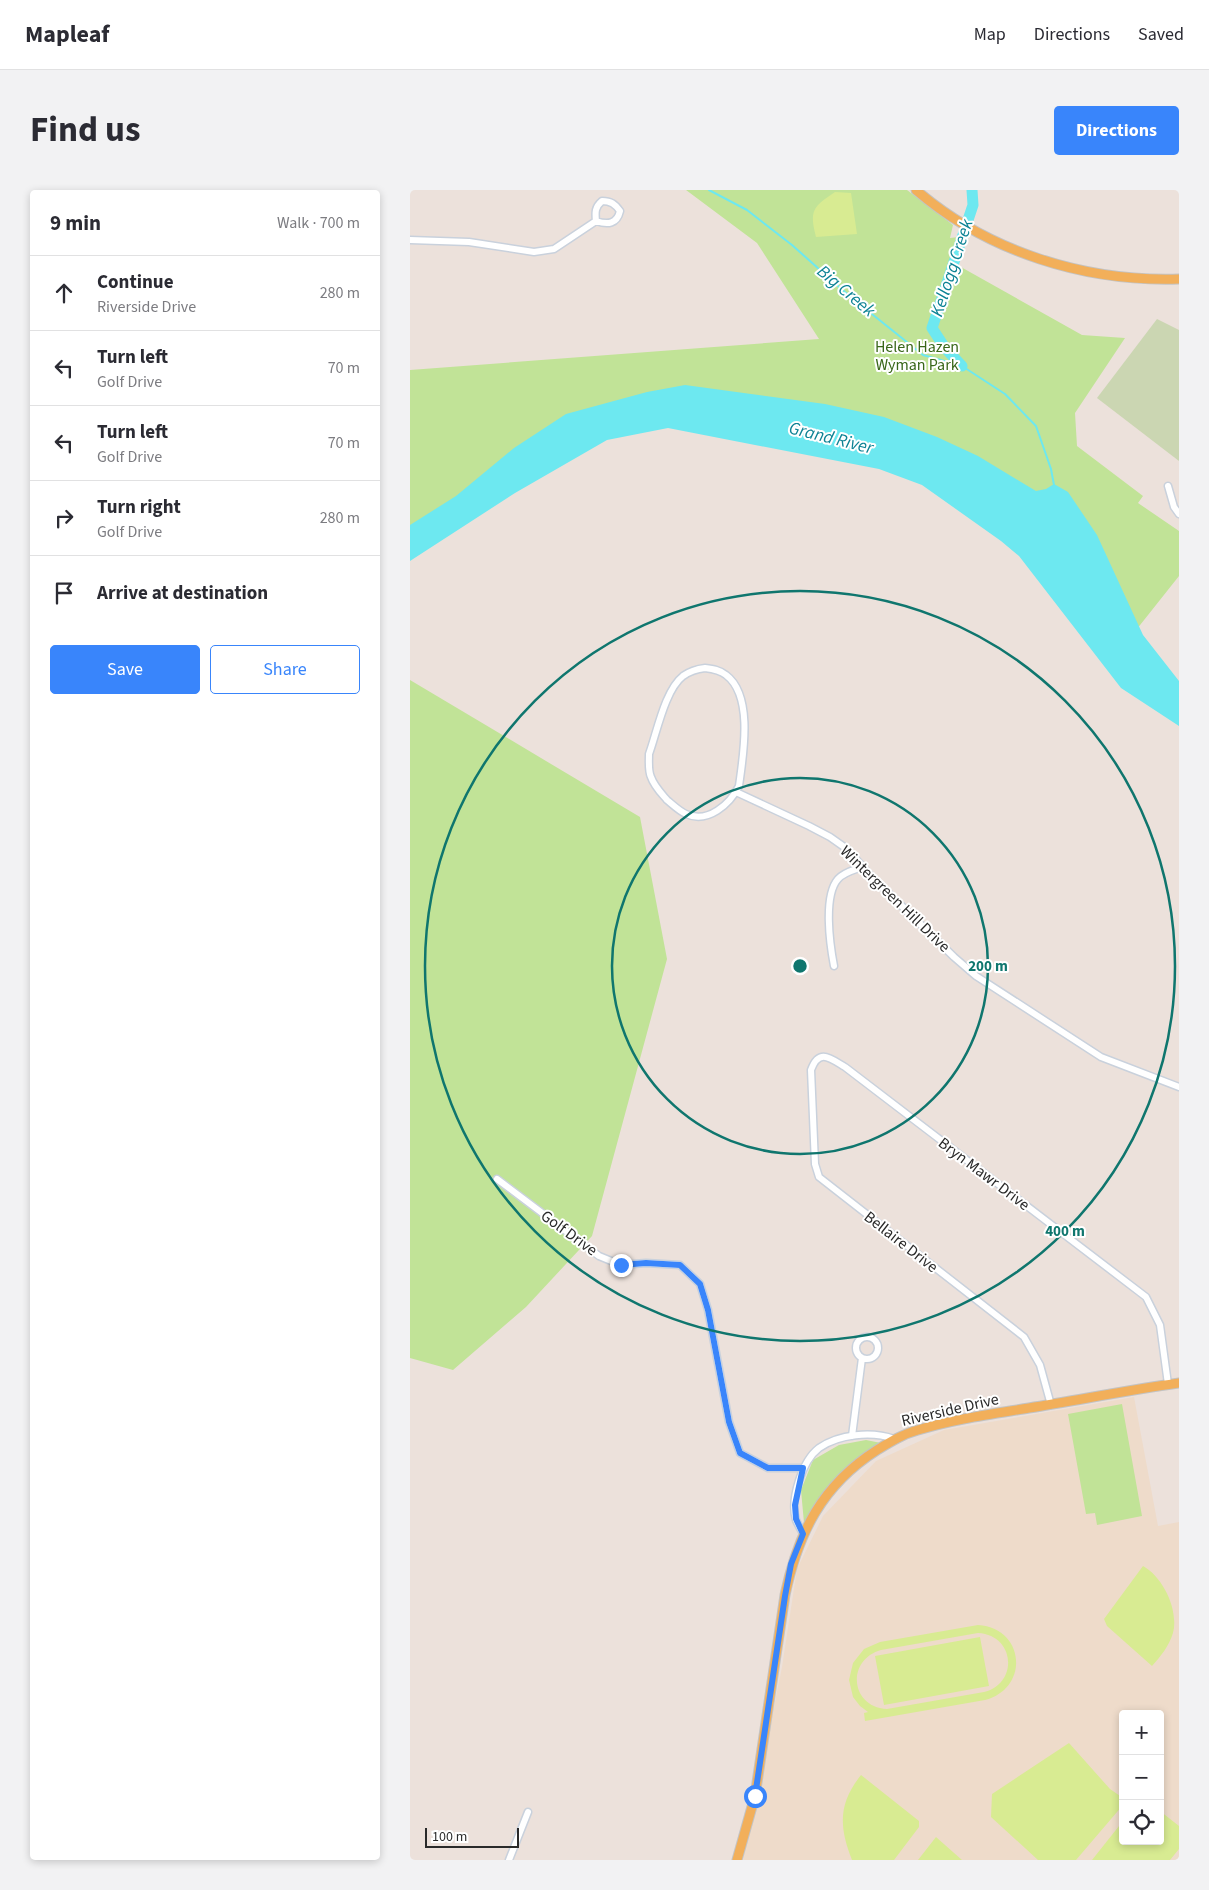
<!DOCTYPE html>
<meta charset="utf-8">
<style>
:root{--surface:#fff;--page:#f2f2f3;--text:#2b2b33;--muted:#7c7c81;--line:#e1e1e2;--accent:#3985fb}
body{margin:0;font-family:"Source Sans 3",sans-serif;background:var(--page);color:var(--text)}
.controls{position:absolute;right:15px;bottom:15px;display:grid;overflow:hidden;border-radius:5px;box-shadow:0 2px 8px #0003}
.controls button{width:45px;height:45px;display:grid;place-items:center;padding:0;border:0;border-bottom:1px solid var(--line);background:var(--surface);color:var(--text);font:25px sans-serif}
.scale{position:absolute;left:15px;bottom:12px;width:94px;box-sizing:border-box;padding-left:5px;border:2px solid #2a2a2a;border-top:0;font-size:14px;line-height:18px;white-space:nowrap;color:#2a2a2a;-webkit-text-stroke:4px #fff;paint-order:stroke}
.stop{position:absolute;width:15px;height:15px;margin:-11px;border:4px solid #3985fb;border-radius:50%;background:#fff}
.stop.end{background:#3985fb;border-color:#fff;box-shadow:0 1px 5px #0008}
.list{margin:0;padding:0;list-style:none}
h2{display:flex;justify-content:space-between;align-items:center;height:65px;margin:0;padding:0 20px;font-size:21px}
h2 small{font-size:16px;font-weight:400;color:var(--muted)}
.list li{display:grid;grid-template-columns:32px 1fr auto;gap:15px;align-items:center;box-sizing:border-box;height:75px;padding:0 20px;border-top:1px solid var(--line)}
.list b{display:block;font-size:19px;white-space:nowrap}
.list p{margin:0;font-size:16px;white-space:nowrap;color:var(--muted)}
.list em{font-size:16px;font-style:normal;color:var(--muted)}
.actions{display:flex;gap:10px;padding:15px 20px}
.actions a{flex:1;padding:11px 0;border:1px solid var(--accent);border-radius:5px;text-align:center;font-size:18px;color:var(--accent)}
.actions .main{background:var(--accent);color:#fff}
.icon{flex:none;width:28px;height:28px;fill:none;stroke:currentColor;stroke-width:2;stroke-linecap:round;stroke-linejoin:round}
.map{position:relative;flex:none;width:769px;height:1670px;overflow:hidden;border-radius:5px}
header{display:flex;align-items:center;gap:30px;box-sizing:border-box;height:70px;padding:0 25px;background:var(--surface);border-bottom:1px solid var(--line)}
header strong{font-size:24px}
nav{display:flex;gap:28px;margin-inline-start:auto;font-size:18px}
.intro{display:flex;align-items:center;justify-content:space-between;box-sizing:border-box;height:120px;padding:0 30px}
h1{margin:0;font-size:35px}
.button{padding:12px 22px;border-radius:5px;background:var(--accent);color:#fff;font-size:18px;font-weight:700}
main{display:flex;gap:30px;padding:0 30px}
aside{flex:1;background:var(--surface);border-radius:5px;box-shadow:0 2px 8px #0003}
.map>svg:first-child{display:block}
.education{fill:#eedbca;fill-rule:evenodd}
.green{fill:#c1e397}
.cemetery{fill:#cbd6b2}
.pitch{fill:#d8eb92;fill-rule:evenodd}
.water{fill:#6de8f0}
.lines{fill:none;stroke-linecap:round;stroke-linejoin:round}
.stream{stroke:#6de8f0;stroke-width:2}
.river{stroke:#6de8f0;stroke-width:11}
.minor-casing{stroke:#c9d1dc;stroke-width:9}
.major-casing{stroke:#c3c3c3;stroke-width:11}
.minor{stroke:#fff;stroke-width:6}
.major{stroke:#f2af5a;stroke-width:9}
.route{stroke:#3985fb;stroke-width:6}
.ring{fill:none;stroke:#0f766e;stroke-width:2.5}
.labels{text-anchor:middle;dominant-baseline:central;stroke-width:4;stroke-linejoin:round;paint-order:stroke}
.park-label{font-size:16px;fill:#396719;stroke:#fff}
.street-label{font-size:16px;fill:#2a2a2a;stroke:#fff}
.water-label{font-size:18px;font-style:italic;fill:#0c8294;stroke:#fff}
.centre{fill:#0f766e;stroke:#fff;stroke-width:2.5}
.ring-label{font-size:15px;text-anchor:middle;font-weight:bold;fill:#0f766e;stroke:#fff;stroke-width:4;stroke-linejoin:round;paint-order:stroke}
</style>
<header>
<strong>Mapleaf</strong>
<nav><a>Map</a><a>Directions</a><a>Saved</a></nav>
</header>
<div class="intro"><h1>Find us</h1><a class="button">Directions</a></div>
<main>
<aside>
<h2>9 min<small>Walk · 700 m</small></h2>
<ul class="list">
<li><svg class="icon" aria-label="ahead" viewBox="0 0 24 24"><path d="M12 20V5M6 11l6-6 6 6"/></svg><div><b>Continue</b><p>Riverside Drive</p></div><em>280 m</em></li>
<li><svg class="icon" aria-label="left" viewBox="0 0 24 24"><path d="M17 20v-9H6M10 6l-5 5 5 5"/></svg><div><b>Turn left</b><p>Golf Drive</p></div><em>70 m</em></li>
<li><svg class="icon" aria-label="left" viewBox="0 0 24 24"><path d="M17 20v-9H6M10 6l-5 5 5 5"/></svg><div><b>Turn left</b><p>Golf Drive</p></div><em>70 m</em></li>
<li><svg class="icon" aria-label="right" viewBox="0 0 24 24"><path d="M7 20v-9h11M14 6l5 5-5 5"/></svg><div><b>Turn right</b><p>Golf Drive</p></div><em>280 m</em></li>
<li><svg class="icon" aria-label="arrive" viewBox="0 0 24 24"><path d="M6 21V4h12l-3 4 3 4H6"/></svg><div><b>Arrive at destination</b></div></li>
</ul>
<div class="actions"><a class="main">Save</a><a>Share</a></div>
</aside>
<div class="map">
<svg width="769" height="1670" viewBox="0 0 769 1670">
<rect width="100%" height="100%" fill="#ece1db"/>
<!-- education -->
<path class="education" d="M724 1207 748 1336 769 1332V1670H333L372 1477 387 1379 413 1326 466 1271 534 1240ZM713 1524H750V1651H713Z"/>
<!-- green -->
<path class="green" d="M276 0H497L543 35 540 48 549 47 542 72 672 145 715 148 665 223 667 256 733 306 728 313 769 341V386L715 454 527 277 237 220 0 344V180L409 149 347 53Z
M0 490 230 627 257 769 182 1046 116 1117 43 1180 0 1168Z
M712 1214 732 1326 687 1335 685 1323 676 1324 658 1224Z
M456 1250 471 1253 426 1288 394 1333 391 1300 403 1270 429 1255Z"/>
<!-- cemetery -->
<path class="cemetery" d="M747 129 769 140V271L687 208Z"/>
<!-- pitch -->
<path class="pitch" d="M425 2 441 3 447 44 406 47C399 20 403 17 425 2Z
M733 1376C753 1387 769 1420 763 1443 759 1456 751 1466 742 1476L697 1436 694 1429Z
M568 1435C615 1438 620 1498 575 1510L455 1531 454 1523 458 1522 450 1516 443 1507 439 1490 443 1473 454 1459 470 1452ZM568 1443C605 1445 609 1493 574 1502L477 1519C440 1517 436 1470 471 1460Z
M570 1447 579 1496 474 1515 465 1466Z
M659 1553 700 1599 713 1608V1615L666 1670H628L581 1627 582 1604Z
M451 1585 509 1631V1637L484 1670H442C429 1637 428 1614 451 1585Z
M750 1621 769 1636V1659L760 1670H682L713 1631V1651H750Z
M526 1647 552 1670H508Z"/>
<!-- water -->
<path class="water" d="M275 195 415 214 474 227 527 247 568 266 626 301 636 299 644 294 658 302 687 345 733 445 769 491V536L711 498 609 366 591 351 512 295 469 279 258 238 197 250 105 303 0 371V335L46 306 104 258 156 224 237 202Z"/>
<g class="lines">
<!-- stream -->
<path class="stream" d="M299 0 337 20 382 55 437 104 513 165 552 176 595 204 626 236 641 279 644 295"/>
<!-- river -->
<path class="river" d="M552 176 535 158 522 138 563 15 562 0"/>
<!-- minor casing -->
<g class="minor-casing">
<path id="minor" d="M0 50 59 52 124 62 144 59 186 31C198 35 207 34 210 21 205 14 201 11 192 11 185 17 185 22 186 31
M758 296 764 317 769 324
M295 478C303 479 310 480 316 485 344 506 333 566 329 596 320 614 298 634 276 624 269 621 262 614 257 610 251 603 244 596 241 587 238 581 239 571 239 564 247 542 255 500 273 486 280 481 286 479 295 478Z
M326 602 399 636 420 647 437 659 459 684 544 767 566 786 691 867 769 897
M424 776C420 755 413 706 428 689 434 682 444 680 452 677
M87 989 189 1066 211 1075 236 1073 270 1075 290 1094 298 1120 319 1232 330 1263 358 1278H393
M446 1158a11 11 0 1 1 22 0a11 11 0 1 1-22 0Z
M641 1215 630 1175 614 1147 409 987 405 974 401 880C409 858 420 868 435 877L736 1107 750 1135 758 1194
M442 1246 452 1168
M393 1344C391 1339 388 1335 386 1330 380 1309 392 1271 409 1258 429 1244 462 1241 484 1249
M99 1670 118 1622"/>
</g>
<!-- major casing -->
<g class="major-casing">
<path id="major" d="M506 0C578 62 675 92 769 89
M327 1670 345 1606 375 1405C388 1343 412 1295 467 1260 480 1252 493 1244 508 1240 544 1229 582 1224 619 1218 669 1210 719 1200 769 1193"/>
</g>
<!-- minor -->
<use href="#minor" class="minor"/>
<!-- major -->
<use href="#major" class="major"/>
</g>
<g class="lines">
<!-- route -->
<path class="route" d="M211 1075 236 1073 270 1075 290 1094 298 1120 319 1232 330 1263 358 1278H393L385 1315 386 1329 393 1344 381 1374 375 1406 345 1606"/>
</g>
<!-- distance rings -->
<g class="ring">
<circle cx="390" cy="776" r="188"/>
<circle cx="390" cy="776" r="375"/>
</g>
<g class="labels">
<!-- park labels -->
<g class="park-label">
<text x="507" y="157">Helen Hazen<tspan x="507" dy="18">Wyman Park</tspan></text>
</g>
<!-- street labels -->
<g class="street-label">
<text transform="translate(485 709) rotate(44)">Wintergreen Hill Drive</text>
<text transform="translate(574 984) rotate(37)">Bryn Mawr Drive</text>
<text transform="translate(159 1043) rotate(36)">Golf Drive</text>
<text transform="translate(491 1052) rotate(38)">Bellaire Drive</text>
<text transform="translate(540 1220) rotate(-13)">Riverside Drive</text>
</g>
<!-- water labels -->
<g class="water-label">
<text transform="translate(542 78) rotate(-72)">Kellogg Creek</text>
<text transform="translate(436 101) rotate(40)">Big Creek</text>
<text transform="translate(421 248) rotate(14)">Grand River</text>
</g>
</g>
<circle cx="390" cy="776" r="8" class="centre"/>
<g class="ring-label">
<text x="578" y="781">200 m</text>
<text x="655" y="1046">400 m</text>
</g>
</svg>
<div class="controls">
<button>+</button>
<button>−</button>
<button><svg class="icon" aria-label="locate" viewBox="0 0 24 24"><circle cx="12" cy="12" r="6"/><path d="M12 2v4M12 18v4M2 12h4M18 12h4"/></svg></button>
</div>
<div class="scale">100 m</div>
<div class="stop" style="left:345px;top:1606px"></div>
<div class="stop end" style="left:211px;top:1075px"></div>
</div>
</main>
